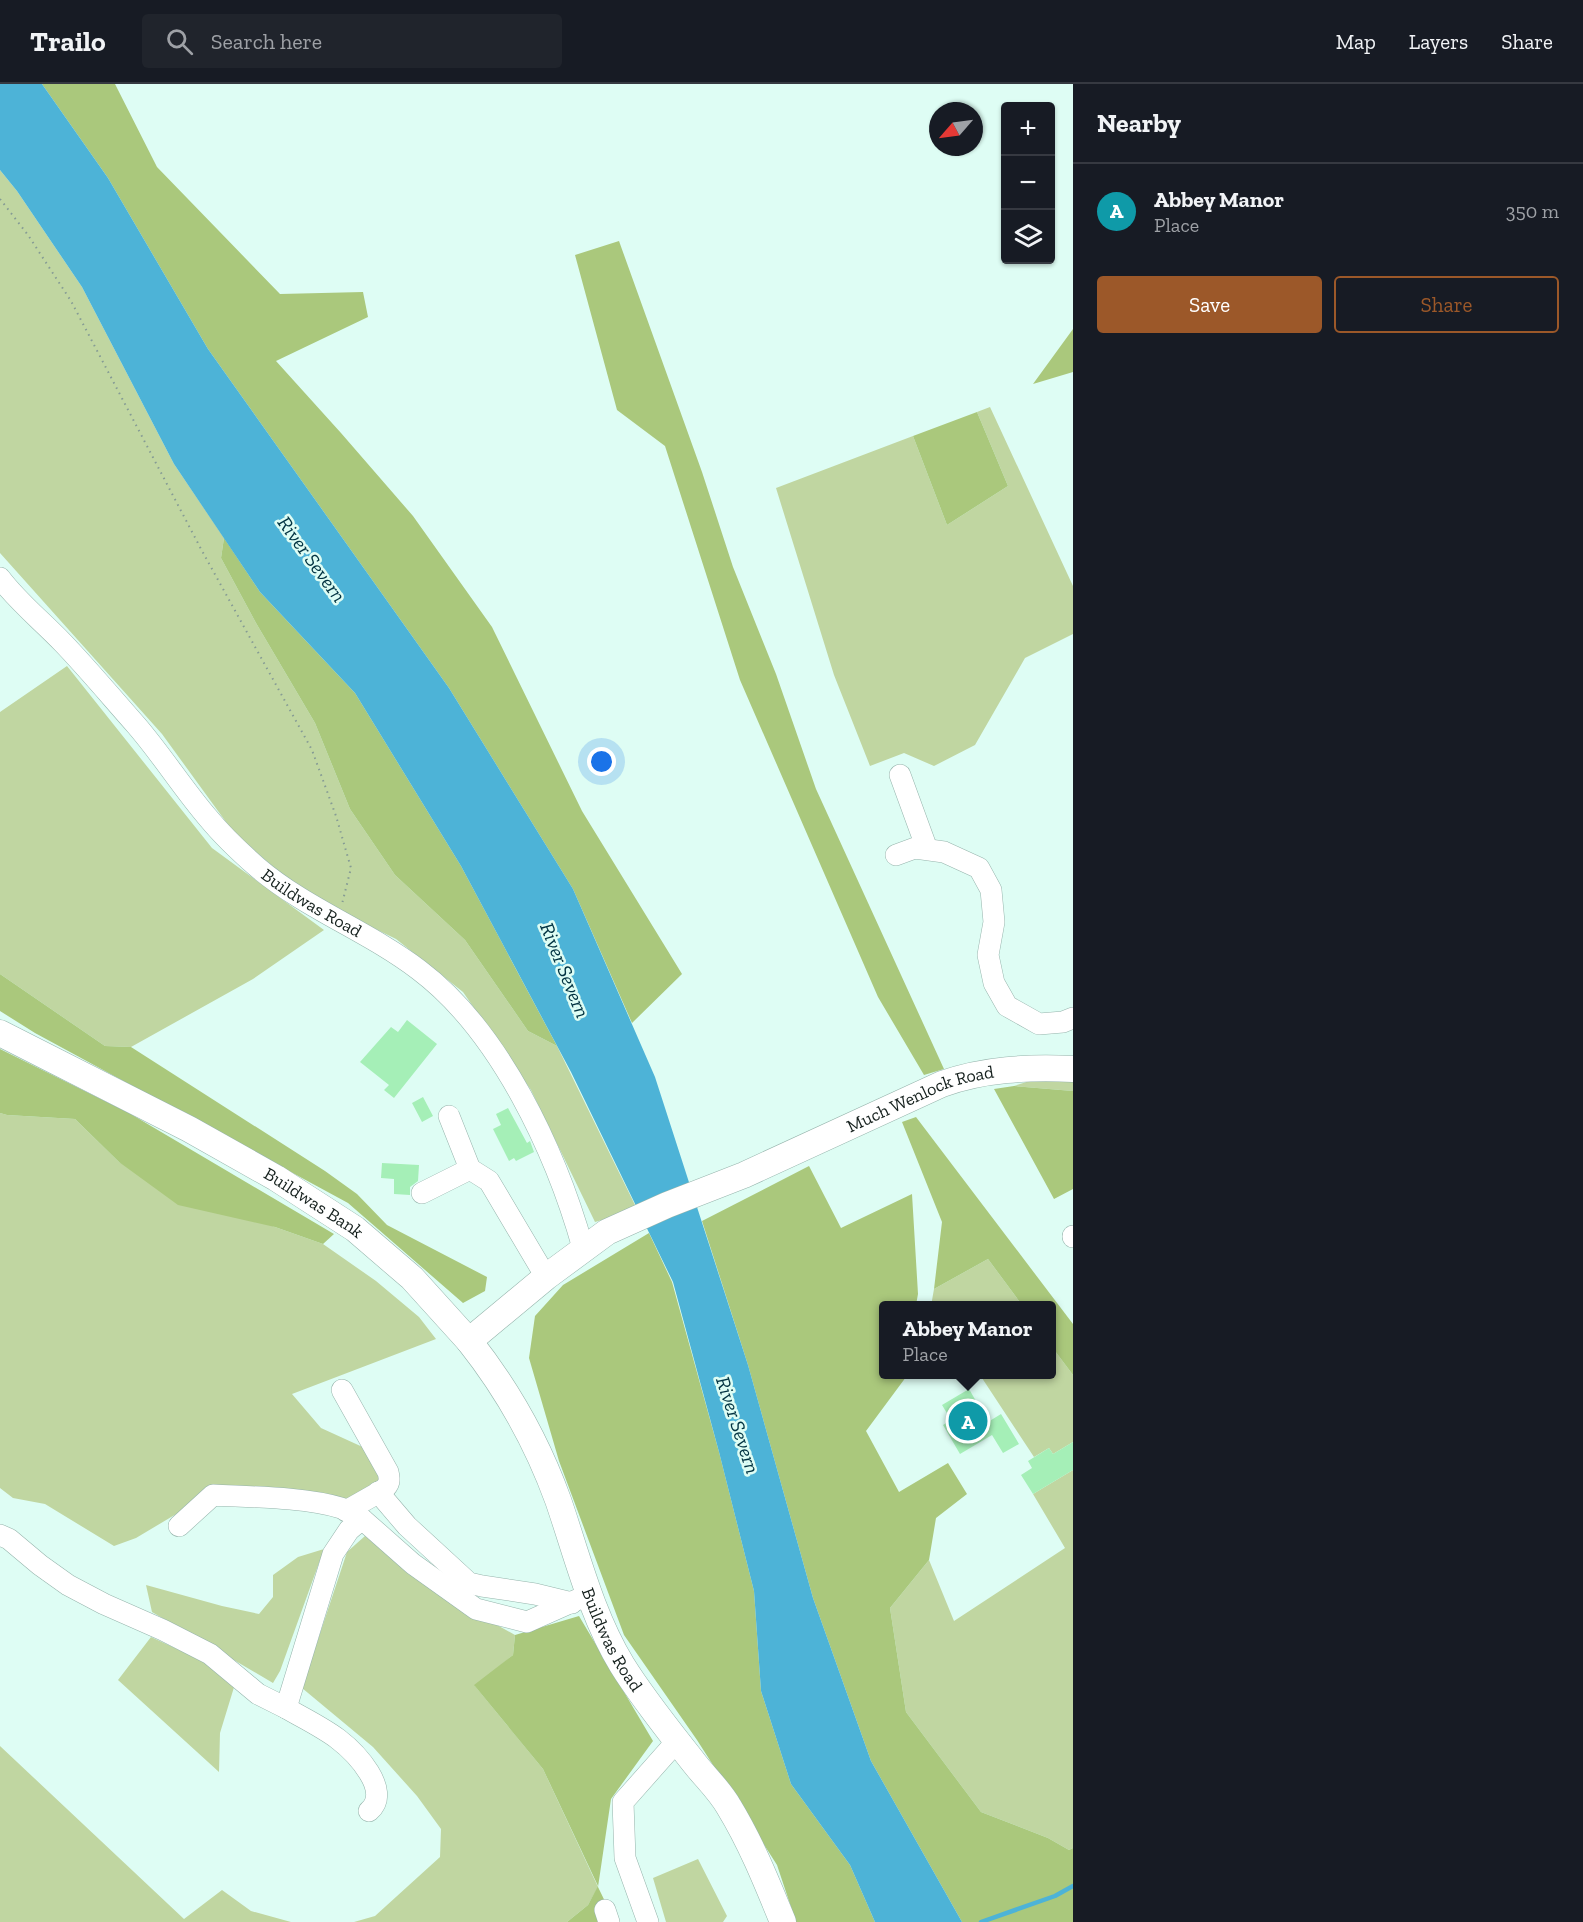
<!DOCTYPE html>
<meta charset="utf-8">
<style>
:root{--surface:#171b24;--page:#20242c;--text:#f1f3f6;--muted:#9ea1a6;--line:#363941;--accent:#9c5829}
body{margin:0;font-family:"Zilla Slab",serif;background:var(--page);color:var(--text)}
.controls{position:absolute;right:18px;top:18px;display:grid;overflow:hidden;border-radius:6px;box-shadow:0 2px 4px #0004}
.controls button{width:54px;height:54px;display:grid;place-items:center;padding:0;border:0;border-bottom:2px solid var(--line);background:var(--surface);color:var(--text);font:30px sans-serif}
.compass{position:absolute;left:929px;top:18px;width:54px;height:54px;border-radius:50%;background:var(--surface);box-shadow:0 2px 4px #0004;rotate:242deg}
.you{position:absolute;left:602px;top:678px;width:21px;height:21px;margin:-15px;border:4px solid #fff;border-radius:50%;background:#1a73e8;box-shadow:0 0 0 9px #1a73e833}
.badge{display:grid;place-items:center;width:39px;height:39px;border-radius:50%;background:var(--accent);color:#fff;font-size:20px;font-weight:700}
.pin{position:absolute;translate:-50% -50%;border:3px solid #fff;box-shadow:0 2px 6px #0006}
.popup{position:absolute;left:879px;top:1217px;width:177px;height:78px;box-sizing:border-box;display:grid;place-content:center;border-radius:6px;background:var(--surface);filter:drop-shadow(0 2px 4px #0005);font-size:20px;white-space:nowrap;color:var(--muted)}
.popup b{font-size:22px;color:var(--text)}
.popup::after{content:'';position:absolute;left:50%;top:100%;margin-left:-12px;border:12px solid transparent;border-top-color:var(--surface)}
.list{margin:0;padding:0;list-style:none}
h2{display:flex;justify-content:space-between;align-items:center;height:78px;margin:0;padding:0 24px;font-size:26px}
h2 small{font-size:20px;font-weight:400;color:var(--muted)}
.list li{display:grid;grid-template-columns:39px 1fr auto;gap:18px;align-items:center;box-sizing:border-box;height:96px;padding:0 24px;border-top:2px solid var(--line)}
.list b{display:block;font-size:22px;white-space:nowrap}
.list p{margin:0;font-size:20px;white-space:nowrap;color:var(--muted)}
.list em{font-size:20px;font-style:normal;color:var(--muted)}
.actions{display:flex;gap:12px;padding:18px 24px}
.actions a{flex:1;padding:14px 0;border:2px solid var(--accent);border-radius:6px;text-align:center;font-size:21px;color:var(--accent)}
.actions .main{background:var(--accent);color:#fff}
.icon{flex:none;width:33px;height:33px;fill:none;stroke:currentColor;stroke-width:2;stroke-linecap:round;stroke-linejoin:round}
.map{position:relative;flex:none;width:1073px;height:1838px;overflow:hidden}
header{display:flex;align-items:center;gap:36px;box-sizing:border-box;height:84px;padding:0 30px;background:var(--surface);border-bottom:2px solid var(--line)}
header strong{font-size:28px}
nav{display:flex;gap:33px;margin-inline-start:auto;font-size:21px}
.search{width:420px;height:54px;background:var(--page);display:flex;align-items:center;gap:15px;box-sizing:border-box;padding:0 21px;border-radius:6px;color:var(--muted);font-size:22px}
main{display:flex}
aside{flex:1;background:var(--surface)}
.map>svg:first-child{display:block}
.green{fill:#c0d6a1}
.forest{fill:#aac87c}
.water{fill:#4db3d7}
.lines{fill:none;stroke-linecap:round;stroke-linejoin:round}
.stream{stroke:#4db3d7;stroke-width:4.5}
.building{fill:#a5efb7}
.minor-casing{stroke:#96b4ac;stroke-width:22}
.major-casing{stroke:#96b4ac;stroke-width:27}
.path{stroke:#859b94;stroke-width:2;stroke-dasharray:1.5 4.5;stroke-linecap:butt}
.minor{stroke:#fff;stroke-width:21}
.major{stroke:#fff;stroke-width:26}
.labels{text-anchor:middle;dominant-baseline:central;stroke-width:5;stroke-linejoin:round;paint-order:stroke}
.street-label{font-size:18px;fill:#15201d;stroke:#defdf4}
.water-label{font-size:20px;font-style:italic;fill:#013241;stroke:#defdf4}
</style>
<header>
<strong>Trailo</strong>
<div class="search"><svg class="icon" aria-label="search" viewBox="0 0 24 24"><circle cx="10" cy="10" r="6"/><path d="M15 15l6 6"/></svg>Search here</div>
<nav><a>Map</a><a>Layers</a><a>Share</a></nav>
</header>
<main>
<div class="map">
<svg width="1073" height="1838" viewBox="0 0 1073 1838">
<rect width="100%" height="100%" fill="#defdf4"/>
<!-- green -->
<path class="green" d="M0 86 17 107 82 203 174 380 224 454 221 474 256 539 315 639 350 725 395 791 465 856 528 947 557 962 635 1121 623 1130 595 1138 531 1006 463 908 396 855 339 827 283 791 234 749 162 650 0 469Z
M990 323 1073 502V550L1025 574 975 661 934 682 904 669 870 682 834 591 776 404 913 352 947 441 1008 402 977 328Z
M67 582 212 764 324 846 253 895 131 963 105 962 0 890V628Z
M1036 995 1073 996V1007L1014 1002Z
M0 1029 7 1031 75 1035 119 1078 275 1143 323 1160 376 1197 419 1233 436 1255 292 1310 321 1344 367 1365 382 1397 348 1415 193 1420 136 1454 114 1462 45 1420 13 1414 0 1404Z
M988 1175 1022 1221 931 1222 934 1205Z
M1052 1263 1073 1291V1358L1053 1370 1049 1364 1034 1373 980 1291 1052 1290Z
M1073 1386V1764L1069 1766 1048 1754 981 1728 906 1628 890 1524 929 1476 954 1537 1065 1464 1033 1410Z
M365 1452 420 1498 515 1551 513 1571 475 1602 543 1685 598 1803 588 1821 567 1838H354L375 1832 440 1773 441 1745 417 1712 373 1663 302 1604 347 1468Z
M324 1465 280 1587 273 1599 152 1528 146 1501 222 1522 259 1530 273 1513V1491L298 1473Z
M151 1553 201 1576 235 1600 220 1649 219 1688 118 1596Z
M0 1662 184 1835 222 1806 251 1827 291 1838H0Z
M698 1775 727 1832 723 1838H666L653 1794Z"/>
<!-- forest -->
<path class="forest" d="M42 0H115L157 83 280 210 363 208 368 233 276 277 341 349 413 432 492 543 582 727 682 890 632 939 573 805 449 604 208 265 108 94Z
M619 157 702 388 733 483 776 590 816 705 944 985 924 991 878 913 740 596 665 362 617 326 575 171Z
M1073 245V288L1033 300Z
M977 328 1008 402 947 441 913 352Z
M224 454 260 508 355 609 461 782 557 962 528 947 465 856 395 791 350 725 315 639 256 539 221 474Z
M0 890 105 962 131 963 325 1087 357 1110 387 1141 487 1193 485 1207 463 1219 348 1119 35 949 0 927Z
M0 965 129 1029 334 1150 323 1160 275 1143 178 1121 119 1078 75 1035 7 1031 0 1029Z
M1014 1002 1073 1007V1105L1054 1115 994 1005Z
M916 1033 1073 1240V1291L1052 1263V1222L1022 1221 988 1175 934 1205 942 1138 902 1038Z
M809 1082 841 1144 912 1110 918 1210 916 1221 884 1222V1290L906 1291V1293L866 1347 899 1408 948 1379 967 1410 936 1434 929 1476 890 1524 906 1628 981 1728 1048 1754 1069 1766 1073 1764V1838H962L871 1677 813 1514 748 1281 702 1137Z
M649 1149 672 1198 719 1368 754 1507 761 1607 791 1700 850 1781 875 1838H796L777 1781 697 1656 624 1551 559 1377 529 1274 535 1232 563 1201Z
M579 1532 653 1657 611 1715 598 1803 615 1838H567L588 1821 598 1802 543 1685 474 1601 513 1571 515 1551Z"/>
<!-- water -->
<path class="water" d="M0 0H42L108 94 208 265 449 604 573 805 655 993 748 1281 813 1514 871 1677 962 1838H875L850 1781 791 1700 761 1607 754 1507 719 1368 673 1198 571 988 461 782 355 609 260 508 174 380 82 203 17 107 0 86Z"/>
<g class="lines">
<!-- stream -->
<path class="stream" d="M981 1838 1055 1812 1073 1802"/>
</g>
<!-- building -->
<path class="building" d="M407 936 437 960 394 1014 384 1006 389 1001 360 978 391 943 398 948Z
M423 1013 433 1032 422 1038 412 1019Z
M508 1024 527 1059 530 1057 534 1068 516 1077 514 1074 509 1077 493 1045 501 1041 496 1030Z
M382 1079 419 1081 418 1097 410 1103V1111L394 1110V1095L381 1094Z
M969 1305 988 1338 1001 1330 1019 1360 1003 1369 992 1351 960 1370 943 1341 951 1336 942 1321Z
M1073 1358V1386L1033 1410 1021 1391 1032 1384 1028 1377 1049 1364 1053 1370Z"/>
<g class="lines">
<!-- minor casing -->
<g class="minor-casing">
<g id="minor">
<path id="s1" d="M0 494C18 518 42 537 63 559 88 585 112 614 136 641 162 671 183 705 209 735 223 752 240 768 257 783 306 825 368 847 419 886 500 947 556 1068 583 1164"/>
<path d="M900 691 927 765"/>
<path d="M896 771 915 764 944 768 979 784 991 806 994 838 988 871 994 899 1007 922 1039 940 1063 938 1073 934"/>
<path d="M449 1032 470 1085"/>
<path d="M422 1109 470 1085 489 1097 546 1193"/>
<path d="M1073 1152V1153"/>
<path d="M342 1306 388 1388C390 1396 390 1400 383 1406L346 1427"/>
<path d="M378 1408 407 1442 469 1499 482 1502 535 1510 572 1519"/>
<path d="M179 1442 213 1411C251 1413 305 1413 341 1424 348 1426 355 1431 362 1435"/>
<path d="M0 1451 9 1455 40 1481 68 1501 104 1520 163 1546 210 1570 258 1610 286 1624 333 1470 349 1446 362 1435 413 1480 476 1525 527 1538 590 1510"/>
<path d="M286 1624C303 1634 322 1643 338 1655 355 1668 393 1707 369 1727"/>
<path d="M605 1826 609 1838"/>
<path d="M648 1838 625 1774 623 1718 677 1657"/>
</g>
</g>
<!-- major casing -->
<g class="major-casing">
<g id="major">
<path id="s2" d="M0 949 189 1045 276 1094 355 1145 412 1194 469 1257 546 1193 607 1148 667 1121 744 1091 942 1000C984 985 1028 983 1073 985"/>
<path id="s3" d="M469 1257C507 1305 537 1358 558 1416 577 1471 591 1530 622 1581 643 1615 670 1648 695 1680 706 1694 720 1707 729 1723 751 1759 767 1799 783 1838"/>
</g>
</g>
<!-- path -->
<path class="path" d="M0 115 28 151 71 217 201 465 312 666 336 732 351 784 342 820"/>
<!-- minor -->
<use href="#minor" class="minor"/>
<!-- major -->
<use href="#major" class="major"/>
</g>
<g class="labels">
<!-- street labels -->
<g class="street-label">
<text stroke="none"><textPath href="#s1" startOffset="453">Buildwas Road</textPath></text>
<text stroke="none"><textPath href="#s2" startOffset="1083">Much Wenlock Road</textPath></text>
<text stroke="none"><textPath href="#s2" startOffset="357">Buildwas Bank</textPath></text>
<text stroke="none"><textPath href="#s3" startOffset="333">Buildwas Road</textPath></text>
</g>
<!-- water labels -->
<g class="water-label">
<text transform="translate(312 475) rotate(54)">River Severn</text>
<text transform="translate(565 886) rotate(68)">River Severn</text>
<text transform="translate(738 1341) rotate(72)">River Severn</text>
</g>
</g>
</svg>
<div class="controls">
<button>+</button>
<button>−</button>
<button><svg class="icon" aria-label="layers" viewBox="0 0 24 24"><path d="M12 4l9 5-9 5-9-5zM3 14l9 5 9-5"/></svg></button>
</div>
<svg class="compass" viewBox="-18 -18 36 36"><path d="M0-13l5 13h-10z" fill="#e53935"/><path d="M0 13l5-13h-10z" fill="#9ea1a6"/></svg>
<div class="you"></div>
<div class="pin badge" style="left:968px;top:1337px;background:#0f9aa8">A</div>
<div class="popup"><b>Abbey Manor</b>Place</div>
</div>
<aside>
<h2>Nearby<small></small></h2>
<ul class="list">
<li><span class="badge" style="background:#0f9aa8">A</span><div><b>Abbey Manor</b><p>Place</p></div><em>350 m</em></li>
</ul>
<div class="actions"><a class="main">Save</a><a>Share</a></div>
</aside>
</main>
